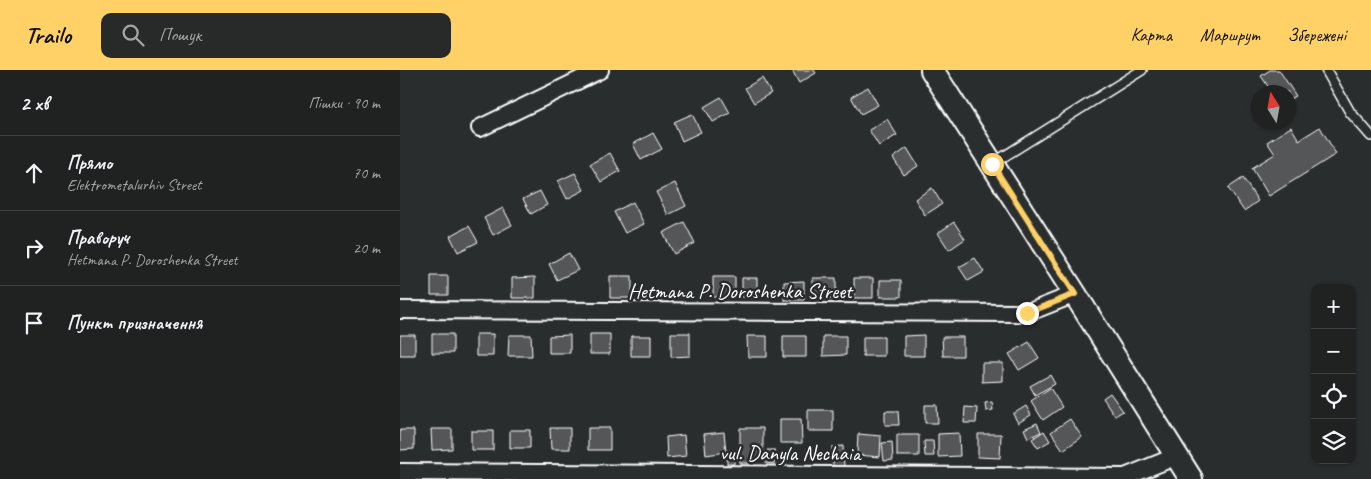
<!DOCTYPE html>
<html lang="uk">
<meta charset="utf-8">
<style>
:root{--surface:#202222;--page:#282a2a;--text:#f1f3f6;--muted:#a2a4a5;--line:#3d3f40;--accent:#ffd166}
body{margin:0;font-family:Caveat,sans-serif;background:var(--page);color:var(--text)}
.controls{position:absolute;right:15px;bottom:15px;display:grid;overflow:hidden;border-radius:10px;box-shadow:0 1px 4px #0004}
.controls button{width:45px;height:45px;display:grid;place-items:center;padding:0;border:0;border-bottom:1px solid var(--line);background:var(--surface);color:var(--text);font:25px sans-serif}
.compass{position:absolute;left:851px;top:15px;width:45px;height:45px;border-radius:50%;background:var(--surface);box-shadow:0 1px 4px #0004;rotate:349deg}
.stop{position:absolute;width:15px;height:15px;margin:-11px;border:4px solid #ffd166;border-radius:50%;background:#fff}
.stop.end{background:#ffd166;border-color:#fff;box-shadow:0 1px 5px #0008}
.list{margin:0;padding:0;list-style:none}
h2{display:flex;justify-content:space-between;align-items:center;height:65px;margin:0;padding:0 20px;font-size:21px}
h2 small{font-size:16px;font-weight:400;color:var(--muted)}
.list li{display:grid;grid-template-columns:32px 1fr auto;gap:15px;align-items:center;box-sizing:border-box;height:75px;padding:0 20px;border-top:1px solid var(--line)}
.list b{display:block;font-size:19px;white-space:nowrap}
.list p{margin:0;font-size:16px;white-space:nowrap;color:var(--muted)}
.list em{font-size:16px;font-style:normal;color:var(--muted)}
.icon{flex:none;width:28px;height:28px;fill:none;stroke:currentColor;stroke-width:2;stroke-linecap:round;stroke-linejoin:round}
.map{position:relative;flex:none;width:971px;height:409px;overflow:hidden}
header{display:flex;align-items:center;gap:30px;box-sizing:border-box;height:70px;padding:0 25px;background:var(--accent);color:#111}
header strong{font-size:24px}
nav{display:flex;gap:28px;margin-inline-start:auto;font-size:18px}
.search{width:350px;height:45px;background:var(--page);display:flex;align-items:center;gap:12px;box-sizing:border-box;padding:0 18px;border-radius:10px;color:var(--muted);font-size:19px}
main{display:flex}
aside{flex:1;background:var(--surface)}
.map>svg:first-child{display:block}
.building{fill:#555758;stroke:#fff}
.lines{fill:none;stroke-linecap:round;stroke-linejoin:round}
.service-casing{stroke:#fff;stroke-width:12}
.minor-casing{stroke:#fff;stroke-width:20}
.secondary-casing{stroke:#fff;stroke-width:26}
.service{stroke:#2a2d2e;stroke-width:9}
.minor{stroke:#2a2d2e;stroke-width:16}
.secondary{stroke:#2a2d2e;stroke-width:22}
.route{stroke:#ffd166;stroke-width:6}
.labels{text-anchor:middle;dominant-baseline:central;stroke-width:5;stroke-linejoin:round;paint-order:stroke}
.street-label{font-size:21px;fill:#fff;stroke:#2a2d2e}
</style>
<header>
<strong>Trailo</strong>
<div class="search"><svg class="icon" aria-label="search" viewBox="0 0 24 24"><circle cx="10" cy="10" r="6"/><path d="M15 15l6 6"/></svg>Пошук</div>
<nav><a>Карта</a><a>Маршрут</a><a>Збережені</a></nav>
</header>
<main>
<aside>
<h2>2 хв<small>Пішки · 90 m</small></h2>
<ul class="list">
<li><svg class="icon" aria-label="ahead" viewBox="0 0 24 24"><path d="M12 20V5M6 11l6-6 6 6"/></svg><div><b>Прямо</b><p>Elektrometalurhiv Street</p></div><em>70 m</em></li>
<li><svg class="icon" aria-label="right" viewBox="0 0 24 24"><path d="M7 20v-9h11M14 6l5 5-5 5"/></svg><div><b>Праворуч</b><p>Hetmana P. Doroshenka Street</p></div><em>20 m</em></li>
<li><svg class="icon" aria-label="arrive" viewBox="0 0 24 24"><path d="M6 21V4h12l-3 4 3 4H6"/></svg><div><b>Пункт призначення</b></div></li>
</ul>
</aside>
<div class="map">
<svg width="971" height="409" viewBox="0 0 971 409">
<rect width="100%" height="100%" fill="#2a2d2e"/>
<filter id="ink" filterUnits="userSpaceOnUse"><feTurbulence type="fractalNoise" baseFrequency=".02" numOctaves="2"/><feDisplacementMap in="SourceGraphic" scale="10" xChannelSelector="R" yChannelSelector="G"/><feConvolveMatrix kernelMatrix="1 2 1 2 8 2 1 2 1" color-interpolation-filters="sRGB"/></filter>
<g filter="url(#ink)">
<!-- building -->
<path class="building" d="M392 0H414L416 3 399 13Z
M870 0H879L896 26 888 30V22H872L861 6Z
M362 8 371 23 354 33 345 18Z
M468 17 478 35 461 44 451 27Z
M321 27 330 43 313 52 304 37Z
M292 44 301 62 282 71 274 52Z
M487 49 497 65 479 76 469 60Z
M891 57 899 70 920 57 936 84 869 126 852 98 875 84 867 72Z
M253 63 262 79 241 90 233 74Z
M507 78 518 96 504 105 493 88Z
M210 83 220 101 201 112 190 94Z
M175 103 184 120 167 129 158 111Z
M843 108 858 131 844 141 828 118Z
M275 113 286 136 268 145 256 122Z
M532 118 542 134 525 145 515 129Z
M140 121 147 135 131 144 123 129Z
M233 132 244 154 225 163 214 142Z
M103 138 112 155 93 165 84 148Z
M284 152 295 173 274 184 263 163Z
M554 152 565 169 549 180 538 163Z
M69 156 78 172 58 182 50 166Z
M169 183 178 200 157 210 149 194Z
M575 188 584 202 568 211 559 197Z
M31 206H48V225H31Z
M210 206H232V228H210Z
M135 207V228H112V208Z
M313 207H335V227H313Z
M342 208H357V227H342Z
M413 208H436V229H413Z
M454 208H473V228H454Z
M480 210H501V227H480Z
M404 211V230H384V212Z
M271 263H290V286L271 287Z
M32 264H53V283H32Z
M76 264H93V286H76Z
M190 264H210V284H190Z
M0 265H15V285H0Z
M109 265H131L132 286H108Z
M170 265V283H149V266Z
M524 265V286H504V266Z
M231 266H251V286H231Z
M347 266H367V287H348Z
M383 266H406V287H383Z
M423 266H446V285L423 286Z
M463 267H484V286H463Z
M542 267H563V286H543Z
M629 272 639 288 619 300 609 284Z
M582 293H603V311L582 312Z
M650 305 655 314 635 325 630 316Z
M650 318 662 337 643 350 631 331Z
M710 323 723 341 715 346 703 328Z
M592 332 593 340 586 341 585 333Z
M525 335H537L538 353H525Z
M626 336 631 345 618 353 613 344Z
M565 337 577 338 576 353H564Z
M408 340H433V361H408Z
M485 341H498L499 355H485Z
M380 349H401L402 373H380Z
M670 349 682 367 663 380 651 362Z
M637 353 641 362 628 368 624 359Z
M150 358H170V379H151Z
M188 358H210V380H188Z
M340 358H363V388H350V393H340Z
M31 359H52V379L32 380Z
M0 360H14V379L0 380Z
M110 360H130V378H110Z
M71 361H93V380H71Z
M644 361 650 371 638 378 632 369Z
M324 362 326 382 306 385 304 364Z
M559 363 560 386 538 387V364Z
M458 364 481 366 480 387 457 385Z
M578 364H601L600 388 578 387Z
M284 365 286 386 267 388 266 367Z
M497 365H519V386H497Z
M524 371H533L534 386H525Z
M492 372 493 390 484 391 482 373Z
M443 376 444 396H433L432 377Z
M367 380H375L374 394 366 393Z
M327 381H334V394H327Z"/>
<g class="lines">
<!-- service casing -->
<g class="service-casing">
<path id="service" d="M926 0 950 42 971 66
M592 94 742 0"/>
</g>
<!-- minor casing -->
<g class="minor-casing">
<path id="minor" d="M80 58 200 0
M0 240 627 243 675 224
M0 402 725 407 777 386"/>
</g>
<!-- secondary casing -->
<g class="secondary-casing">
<path id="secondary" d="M532 0 675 224 791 409"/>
</g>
<!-- service -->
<use href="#service" class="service"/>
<!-- minor -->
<use href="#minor" class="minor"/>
<!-- secondary -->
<use href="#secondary" class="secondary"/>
</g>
</g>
<g class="lines" filter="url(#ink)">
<!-- route -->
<path class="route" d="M592 94 675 224 627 243"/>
</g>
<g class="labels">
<!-- street labels -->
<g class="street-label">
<text x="340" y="221">Hetmana P. Doroshenka Street</text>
<text x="390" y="383">vul. Danyla Nechaia</text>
</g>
</g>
</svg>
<div class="controls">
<button>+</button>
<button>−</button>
<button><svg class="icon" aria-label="locate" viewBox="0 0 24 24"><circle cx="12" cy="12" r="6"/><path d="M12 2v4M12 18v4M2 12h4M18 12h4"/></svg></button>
<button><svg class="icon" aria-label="layers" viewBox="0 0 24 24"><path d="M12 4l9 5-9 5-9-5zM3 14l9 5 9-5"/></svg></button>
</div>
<svg class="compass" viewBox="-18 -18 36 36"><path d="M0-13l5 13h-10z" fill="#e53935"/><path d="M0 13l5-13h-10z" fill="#a2a4a5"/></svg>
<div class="stop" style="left:592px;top:94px"></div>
<div class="stop end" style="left:627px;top:243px"></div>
</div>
</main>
